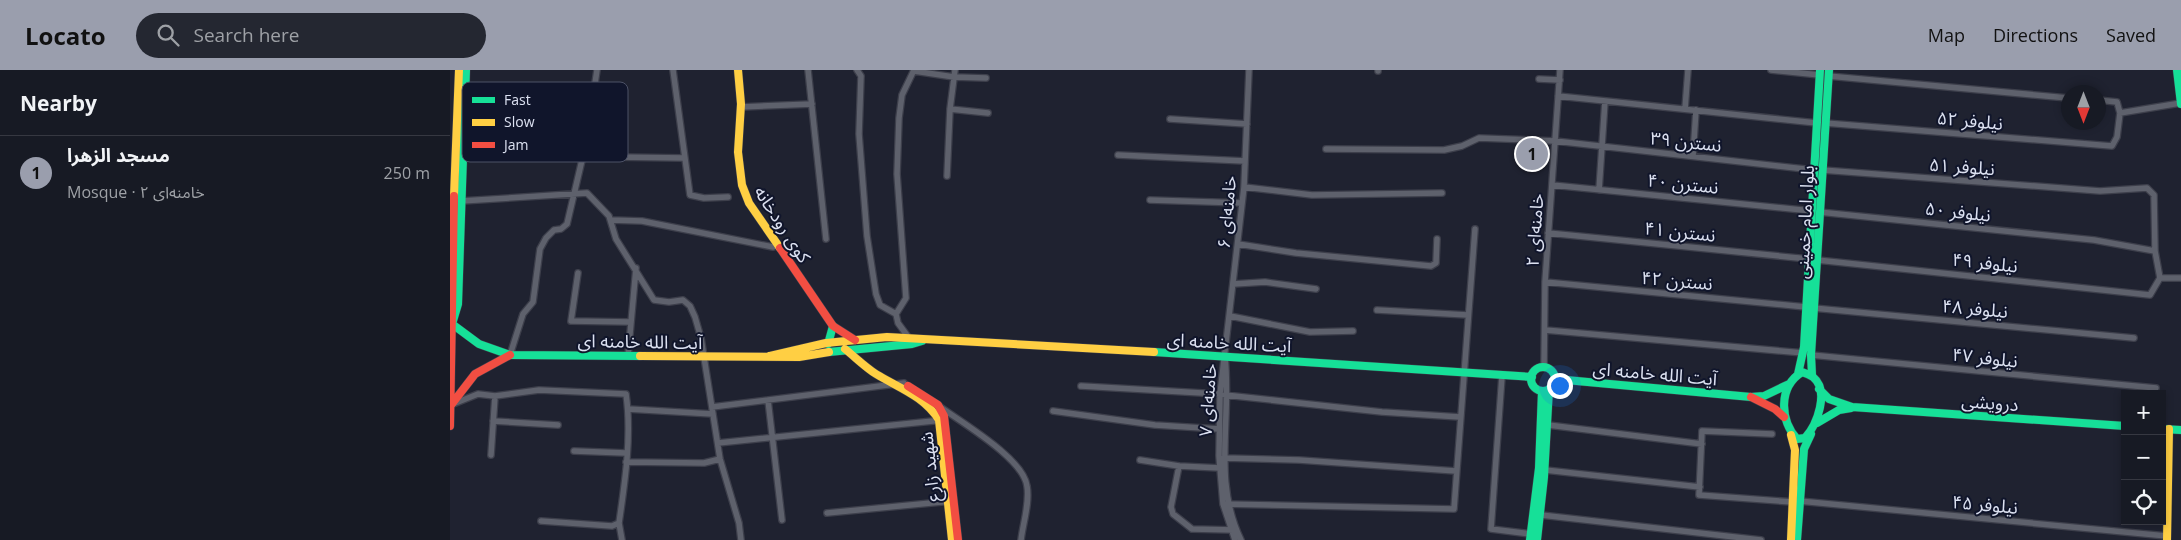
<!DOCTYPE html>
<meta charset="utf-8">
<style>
:root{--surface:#171a24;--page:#242731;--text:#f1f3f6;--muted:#9ea1a6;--line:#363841;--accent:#9a9ead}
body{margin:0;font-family:"Open Sans","Noto Sans Arabic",sans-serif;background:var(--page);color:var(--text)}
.controls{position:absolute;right:15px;bottom:15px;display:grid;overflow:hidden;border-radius:0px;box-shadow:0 2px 8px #0003}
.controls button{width:45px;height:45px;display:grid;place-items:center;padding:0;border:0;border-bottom:1px solid var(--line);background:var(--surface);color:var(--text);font:25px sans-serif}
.compass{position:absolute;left:1611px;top:15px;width:45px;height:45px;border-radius:50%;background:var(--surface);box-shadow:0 2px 8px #0003;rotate:180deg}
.you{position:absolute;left:1109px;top:315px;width:18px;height:18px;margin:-12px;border:4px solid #fff;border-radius:50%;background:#1a73e8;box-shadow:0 0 0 8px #1a73e833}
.badge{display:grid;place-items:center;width:32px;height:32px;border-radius:50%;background:var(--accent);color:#111;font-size:16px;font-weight:700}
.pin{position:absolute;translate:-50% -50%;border:2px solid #fff;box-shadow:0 1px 5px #0006}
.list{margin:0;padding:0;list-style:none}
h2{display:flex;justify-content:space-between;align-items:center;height:65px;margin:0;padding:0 20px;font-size:21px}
h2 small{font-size:16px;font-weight:400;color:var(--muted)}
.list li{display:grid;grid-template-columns:32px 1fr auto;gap:15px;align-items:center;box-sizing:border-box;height:75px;padding:0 20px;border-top:1px solid var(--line)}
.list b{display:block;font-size:19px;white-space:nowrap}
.list p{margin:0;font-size:16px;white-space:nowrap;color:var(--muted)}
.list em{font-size:16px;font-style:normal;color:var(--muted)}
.icon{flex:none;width:28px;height:28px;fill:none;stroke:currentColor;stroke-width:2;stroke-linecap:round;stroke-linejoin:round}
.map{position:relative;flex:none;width:1731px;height:470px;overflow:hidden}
header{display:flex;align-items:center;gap:30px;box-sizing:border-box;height:70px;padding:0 25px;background:var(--accent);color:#111}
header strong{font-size:24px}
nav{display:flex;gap:28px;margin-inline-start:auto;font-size:18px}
.search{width:350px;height:45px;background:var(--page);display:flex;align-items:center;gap:12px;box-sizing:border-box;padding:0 18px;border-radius:28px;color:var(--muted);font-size:19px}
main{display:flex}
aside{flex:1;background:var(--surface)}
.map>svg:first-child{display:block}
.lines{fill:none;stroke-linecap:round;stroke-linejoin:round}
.street-casing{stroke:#3d3f4b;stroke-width:8}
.fast-casing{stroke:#3d3f4b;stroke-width:9}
.slow-casing{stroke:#3d3f4b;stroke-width:9}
.jam-casing{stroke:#3d3f4b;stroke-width:9}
.street{stroke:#5e616c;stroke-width:5.5}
.fast{stroke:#16e098;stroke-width:8}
.slow{stroke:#ffcf43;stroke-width:8}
.jam{stroke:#f24e42;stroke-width:8}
.labels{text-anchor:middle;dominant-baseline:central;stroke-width:4;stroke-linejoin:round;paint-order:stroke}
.street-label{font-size:18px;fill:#dce1f1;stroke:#10152b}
.key{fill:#10152b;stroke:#4d5266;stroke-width:1}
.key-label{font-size:14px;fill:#dce1f1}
</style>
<header>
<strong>Locato</strong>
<div class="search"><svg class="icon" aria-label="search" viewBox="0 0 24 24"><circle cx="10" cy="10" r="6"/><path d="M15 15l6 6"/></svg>Search here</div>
<nav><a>Map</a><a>Directions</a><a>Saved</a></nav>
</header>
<main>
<aside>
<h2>Nearby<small></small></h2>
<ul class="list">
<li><span class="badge">1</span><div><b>مسجد الزهرا</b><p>Mosque · خامنه‌ای ۲</p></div><em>250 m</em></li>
</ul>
</aside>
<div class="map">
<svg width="1731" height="470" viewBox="0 0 1731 470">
<rect width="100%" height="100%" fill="#1f2230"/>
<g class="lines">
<!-- street casing -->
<g class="street-casing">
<path id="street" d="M223 0 240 125 254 128 278 127
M358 0 376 169
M407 0 411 6 409 64 417 166 426 224 430 235 446 244
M928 0V1
M1321 0 1370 5
M464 1 504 7 536 8
M1378 6 1618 28
M1089 9 1110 10
M1108 26 1367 53
M1648 30 1667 32 1670 43 1731 33
M15 33 141 39
M291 37 362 34
M500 39 538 43
M1235 39 1238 0
M720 49 797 54
M1375 53 1662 76 1667 67 1670 43
M876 79 994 80 1012 76 1029 68 1105 71 1364 100
M13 85 235 88
M668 85 795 91
M1243 86 1246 40
M1372 100 1650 121 1697 118 1704 125 1705 181
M497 106 500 39 505 0
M1102 115 1362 141
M794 117 862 125 992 123
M1149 120 1155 31
M700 130 792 133
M11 131 137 123 159 146 166 169 204 230 219 232 233 230 240 236 245 247 251 268 270 389 289 453 291 470
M161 150 192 151 323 177 328 175
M1098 163 1359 189
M788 174 846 183 981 196 986 193 987 169
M1367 190 1700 225 1710 208 1705 181 1644 170 1369 142
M128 203 121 251 180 252
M1710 208H1731
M1095 212 1356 237
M783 214 815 212 866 219
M1363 238 1684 268
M927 240 1018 245
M780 246 860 262 903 261
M1095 260 1354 283
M459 268 448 253 446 244 456 228 447 104 449 48 452 25 464 0
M60 285 73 244 83 232 90 179 96 168 104 160 111 159 117 154 136 73 147 0
M1361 285 1706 318
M178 286 186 198
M775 287C782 350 762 410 791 470
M1094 298 1095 212 1110 0
M1052 306 1041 459 1081 464
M631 316 770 324
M775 325 932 342 1010 347
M318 330 332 450
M3 334 28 324 45 326 89 320 176 324C182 365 175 412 169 453L162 456 91 451
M489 336C512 353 573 388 577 416 580 433 573 453 571 470
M262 337 454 313
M178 339 263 344
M603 341 705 355 769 359
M43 351 108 355
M1098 355 1252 374
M1322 364 1252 361 1249 425 1343 432
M268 373 493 350
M124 381 176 383
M41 385 45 326
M774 388 849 390 1006 401
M690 390 729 396 770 398
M176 392 254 393 270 389
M729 396 721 437 723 444 742 459 784 460
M1095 400 1250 417
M1349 431 1717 466
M773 434 1004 439 1025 159
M377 443 502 431
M1091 445 1311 470
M169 453 172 470
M785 470 773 434 769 386 770 324 794 117 799 0"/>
</g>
<!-- fast casing -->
<g class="fast-casing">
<path id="fast" d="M16 0 8 234 2 254 29 274 60 285 190 286
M1727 0 1731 34
M378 274 383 256
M379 282 462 274 472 271
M704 282 1082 307
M1081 309a12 12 0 1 1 24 0a12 12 0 1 1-24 0Z
M1352 302C1355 303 1360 305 1363 307 1380 321 1367 355 1355 368L1347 369C1330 350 1328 317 1352 302Z
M1348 304 1354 277 1370 0
M1362 305 1361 285 1379 0
M1105 309 1301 327 1314 326 1339 314
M1369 319 1379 329 1402 337 1675 356
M1367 353 1389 340 1401 338
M1712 359 1731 360
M1080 470 1089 398 1092 321
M1087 470 1094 407 1099 319
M1347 470 1354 379 1361 364"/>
</g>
<!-- slow casing -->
<g class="slow-casing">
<path id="slow" d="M288 0 291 34 288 82 292 115 299 133 330 178
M4 126 9 0
M395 279C405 287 415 297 426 304 449 318 474 326 489 350L502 470
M190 286 349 287 379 282
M320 286 376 273 437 267 704 282
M1341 365 1345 380 1341 470
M1717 470 1719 359"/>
</g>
<!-- jam casing -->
<g class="jam-casing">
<path id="jam" d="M330 178 383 256 405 270
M458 316 488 335 494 346 508 470
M1301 327 1325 339 1334 347
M1 335 25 304 60 285
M0 356 4 126"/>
</g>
<!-- street -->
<use href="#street" class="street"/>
<!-- fast -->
<use href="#fast" class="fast"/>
<!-- slow -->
<use href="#slow" class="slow"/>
<!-- jam -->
<use href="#jam" class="jam"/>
</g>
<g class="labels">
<!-- street labels -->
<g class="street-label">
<text transform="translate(1520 50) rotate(5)">نیلوفر ۵۲</text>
<text transform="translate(1236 71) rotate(6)">نسترن ۳۹</text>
<text transform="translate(1512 96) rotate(4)">نیلوفر ۵۱</text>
<text transform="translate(1233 113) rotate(6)">نسترن ۴۰</text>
<text transform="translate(1508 141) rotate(6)">نیلوفر ۵۰</text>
<text transform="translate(776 142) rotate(-85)">خامنه‌ای ۶</text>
<text transform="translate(1354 152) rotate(-87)">بلوار امام خمینی</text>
<text transform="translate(333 154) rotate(57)">کوی رودخانه</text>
<text transform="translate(1084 160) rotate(-86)">خامنه‌ای ۲</text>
<text transform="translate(1230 161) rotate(6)">نسترن ۴۱</text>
<text transform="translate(1535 192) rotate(6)">نیلوفر ۴۹</text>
<text transform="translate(1227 210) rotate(5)">نسترن ۴۲</text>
<text transform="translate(1525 238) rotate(5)">نیلوفر ۴۸</text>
<text transform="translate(190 271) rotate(1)">آیت الله خامنه ای</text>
<text transform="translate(779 272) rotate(3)">آیت الله خامنه ای</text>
<text transform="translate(1535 287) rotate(6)">نیلوفر ۴۷</text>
<text transform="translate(1205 303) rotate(5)">آیت الله خامنه ای</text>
<text transform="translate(757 330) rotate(-86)">خامنه‌ای ۷</text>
<text transform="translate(1540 332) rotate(4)">درویشی</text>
<text transform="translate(479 397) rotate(-96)">شهید زارع</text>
<text transform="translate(1535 434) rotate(5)">نیلوفر ۴۵</text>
</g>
</g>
<!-- legend -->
<rect x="12" y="12" width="166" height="80" rx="8" class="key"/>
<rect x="22" y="27" width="23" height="6" fill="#16e098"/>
<rect x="22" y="49" width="23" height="7" fill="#ffcf43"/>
<rect x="22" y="72" width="23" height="6" fill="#f24e42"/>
<g class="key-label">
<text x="54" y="35">Fast</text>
<text x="54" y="57">Slow</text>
<text x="54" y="80">Jam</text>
</g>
</svg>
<div class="controls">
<button>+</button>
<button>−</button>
<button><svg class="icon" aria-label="locate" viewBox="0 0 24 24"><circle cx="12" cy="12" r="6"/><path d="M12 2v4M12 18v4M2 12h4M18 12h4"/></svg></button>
</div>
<svg class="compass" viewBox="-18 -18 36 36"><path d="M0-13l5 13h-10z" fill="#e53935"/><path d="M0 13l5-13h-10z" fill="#9ea1a6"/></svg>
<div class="you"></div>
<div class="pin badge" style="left:1082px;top:84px">1</div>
</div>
</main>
